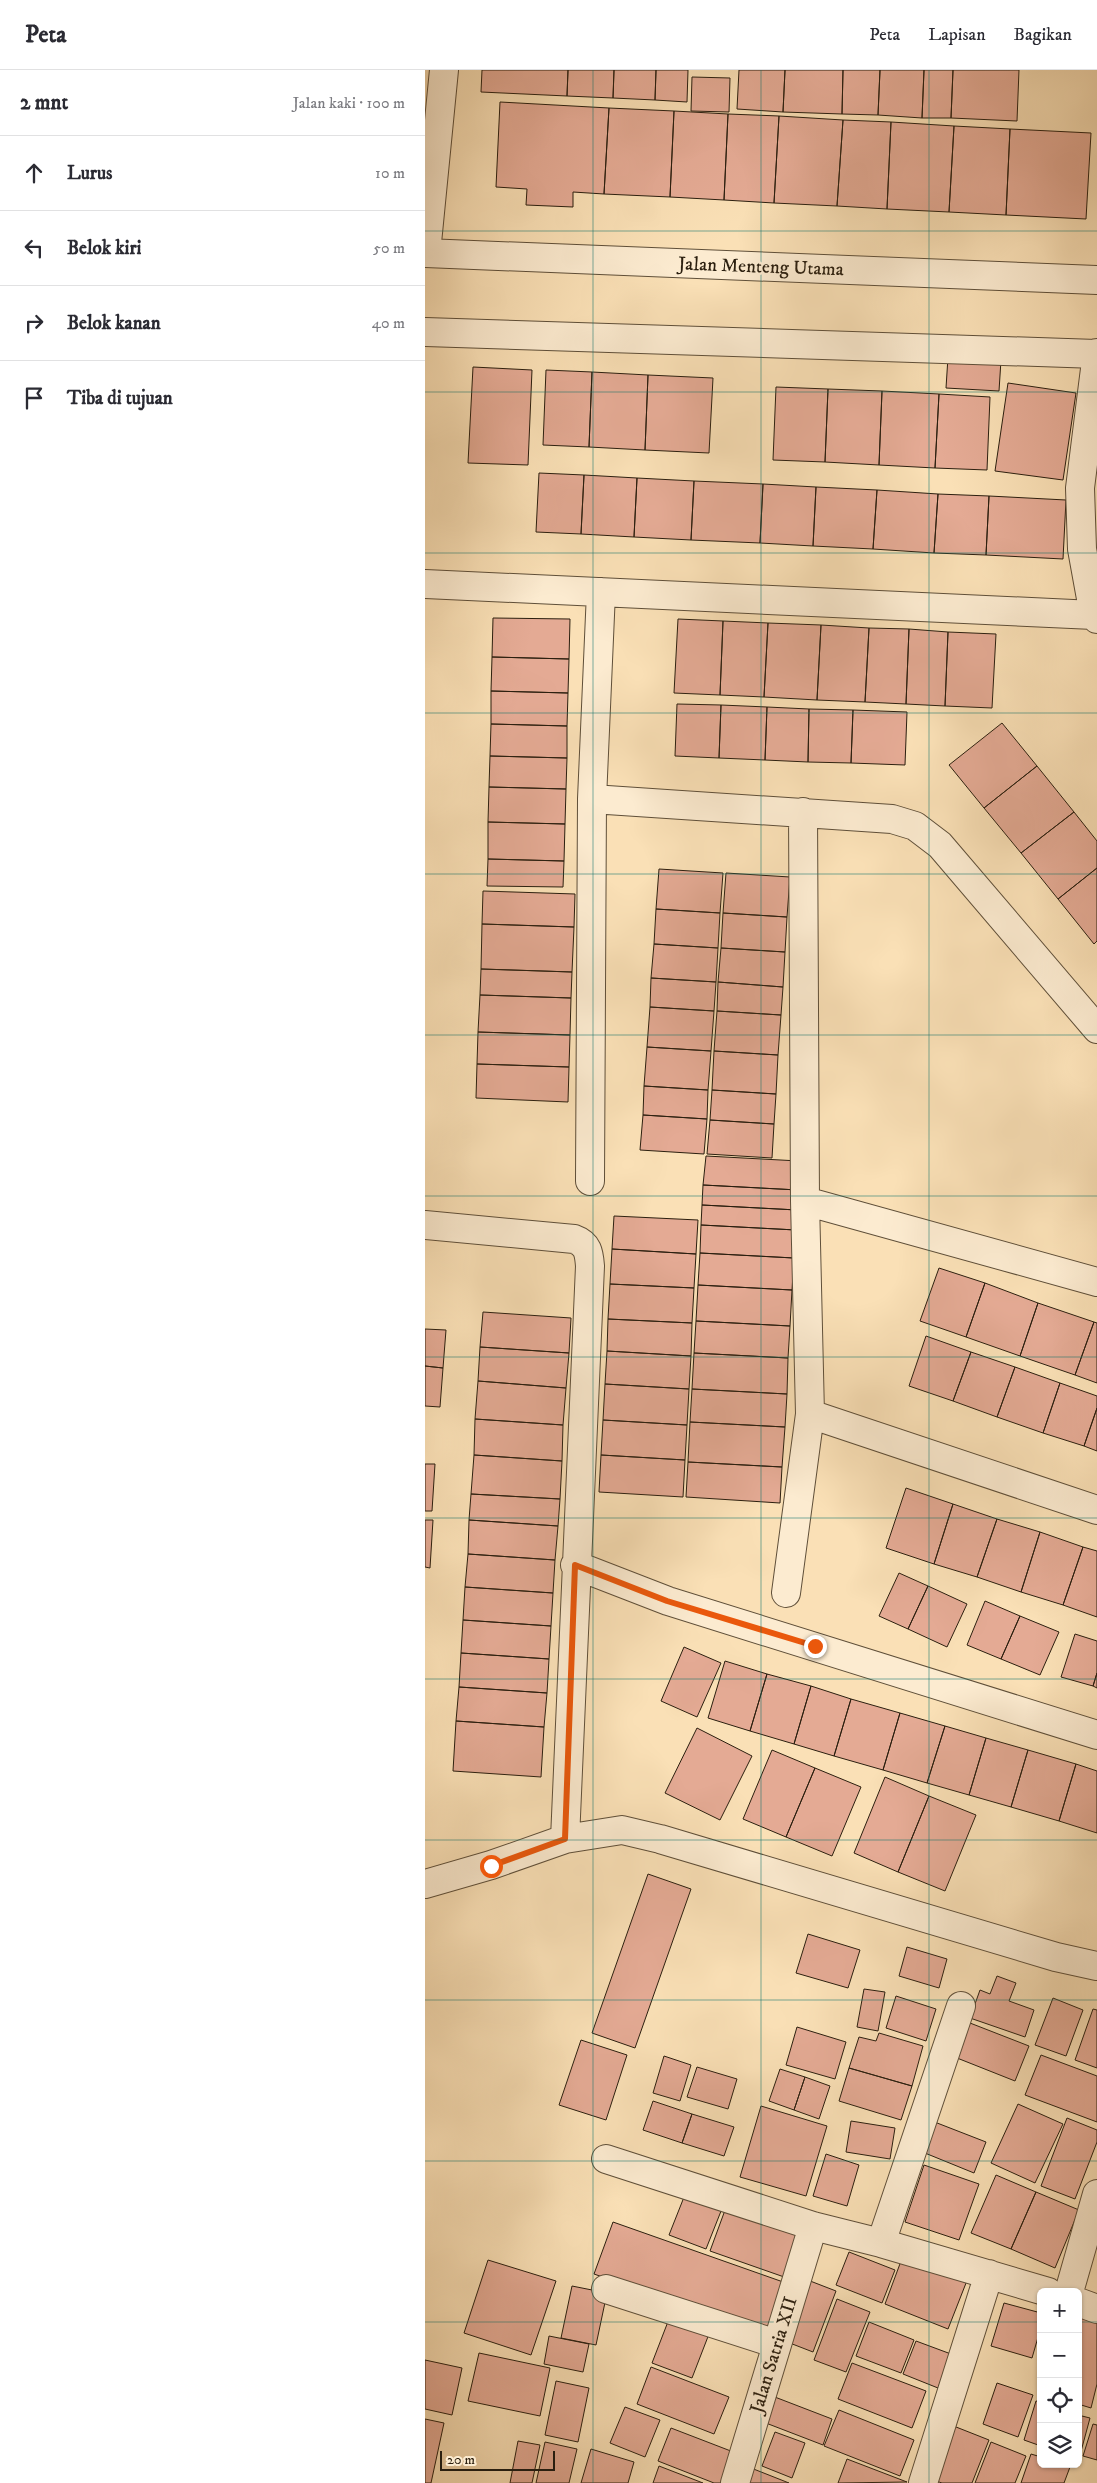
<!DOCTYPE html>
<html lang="id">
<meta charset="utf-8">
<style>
:root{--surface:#fff;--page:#f7f7f7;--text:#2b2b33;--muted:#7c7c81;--line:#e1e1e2}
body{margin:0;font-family:"IM FELL DW Pica",serif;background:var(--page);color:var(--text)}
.controls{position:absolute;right:15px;bottom:15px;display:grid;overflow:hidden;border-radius:8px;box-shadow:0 1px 4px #0004}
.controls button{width:45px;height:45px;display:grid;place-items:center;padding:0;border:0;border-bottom:1px solid var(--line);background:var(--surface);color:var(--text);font:25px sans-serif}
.scale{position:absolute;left:15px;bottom:12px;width:115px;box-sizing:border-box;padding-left:5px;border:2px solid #2b1f0f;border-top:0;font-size:14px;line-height:18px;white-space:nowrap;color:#2b1f0f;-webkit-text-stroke:4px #fcebd0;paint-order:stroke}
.stop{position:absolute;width:15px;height:15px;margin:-11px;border:4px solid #ea580c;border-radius:50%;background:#fff}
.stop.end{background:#ea580c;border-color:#fff;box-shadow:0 1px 5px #0008}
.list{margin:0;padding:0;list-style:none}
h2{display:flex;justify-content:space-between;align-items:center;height:65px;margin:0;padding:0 20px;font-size:21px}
h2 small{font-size:16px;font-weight:400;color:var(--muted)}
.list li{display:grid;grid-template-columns:32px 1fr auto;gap:15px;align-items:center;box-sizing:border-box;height:75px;padding:0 20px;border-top:1px solid var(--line)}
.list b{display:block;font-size:19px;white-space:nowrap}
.list em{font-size:16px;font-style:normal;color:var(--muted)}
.icon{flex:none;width:28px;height:28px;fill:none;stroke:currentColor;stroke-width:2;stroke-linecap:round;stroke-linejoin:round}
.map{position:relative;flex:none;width:672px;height:2413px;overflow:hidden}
header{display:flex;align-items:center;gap:30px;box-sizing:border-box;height:70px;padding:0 25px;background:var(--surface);border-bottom:1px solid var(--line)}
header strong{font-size:24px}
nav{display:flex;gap:28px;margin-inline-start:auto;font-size:18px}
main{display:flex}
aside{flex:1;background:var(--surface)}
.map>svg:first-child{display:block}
.building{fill:#e4aa94;stroke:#2b1f0f}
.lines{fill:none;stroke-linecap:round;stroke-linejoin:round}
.minor-casing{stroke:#5f4f39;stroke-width:30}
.minor{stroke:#fcebd0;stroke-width:28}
.route{stroke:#ea580c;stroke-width:6}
.grid{fill:none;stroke:#0f766e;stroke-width:1;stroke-opacity:0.55}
.labels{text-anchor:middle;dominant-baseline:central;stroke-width:5;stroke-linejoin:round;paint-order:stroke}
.street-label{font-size:19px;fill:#2b1f0f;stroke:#fcebd0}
</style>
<header>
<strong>Peta</strong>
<nav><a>Peta</a><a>Lapisan</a><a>Bagikan</a></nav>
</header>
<main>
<aside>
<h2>2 mnt<small>Jalan kaki · 100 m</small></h2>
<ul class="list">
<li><svg class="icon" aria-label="ahead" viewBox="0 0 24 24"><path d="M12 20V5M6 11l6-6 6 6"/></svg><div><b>Lurus</b></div><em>10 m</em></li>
<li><svg class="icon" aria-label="left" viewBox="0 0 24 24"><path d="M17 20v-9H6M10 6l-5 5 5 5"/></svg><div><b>Belok kiri</b></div><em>50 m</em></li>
<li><svg class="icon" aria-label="right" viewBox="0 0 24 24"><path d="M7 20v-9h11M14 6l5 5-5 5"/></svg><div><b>Belok kanan</b></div><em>40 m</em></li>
<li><svg class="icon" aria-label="arrive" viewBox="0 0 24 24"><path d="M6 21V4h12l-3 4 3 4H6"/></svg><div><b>Tiba di tujuan</b></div></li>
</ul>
</aside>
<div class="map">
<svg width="672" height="2413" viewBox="0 0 672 2413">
<rect width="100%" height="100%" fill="#fae0b6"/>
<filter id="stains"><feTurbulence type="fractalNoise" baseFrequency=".004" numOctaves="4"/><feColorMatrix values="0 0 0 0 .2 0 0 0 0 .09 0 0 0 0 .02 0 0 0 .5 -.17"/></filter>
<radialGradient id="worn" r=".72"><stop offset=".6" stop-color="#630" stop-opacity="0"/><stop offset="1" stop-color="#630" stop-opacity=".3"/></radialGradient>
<!-- building -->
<path class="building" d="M57 0H143L142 26 56 22Z
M143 0H189L188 28 142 26Z
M189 0H231L230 30 188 28Z
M231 0H263L262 32 230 30Z
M314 0H360L358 42 312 39Z
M360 0H418L417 44 358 42Z
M418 0H455L453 45 417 44Z
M455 0H499L497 48 453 45Z
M499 0H528L526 48H497Z
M528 0H594L592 51 526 48Z
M267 7 305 8 304 42 266 41Z
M75 32 184 38 179 124 148 122V137L101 135 102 119 71 117Z
M184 38 249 41 245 127 179 124Z
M249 41 303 44 299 130 245 127Z
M303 44 354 46 349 133 299 130Z
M354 46 418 50 412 136 349 133Z
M418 50 466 52 462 139 412 136Z
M466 52 529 56 524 142 462 139Z
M529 56 585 59 581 145 524 142Z
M585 59 666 63 661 149 581 145Z
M523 287 576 290 574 321 521 318Z
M48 297 107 300 103 395 43 393Z
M121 300 167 302 164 377 118 375Z
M167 302 223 305 220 380 164 377Z
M223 305 288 308 284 383 220 380Z
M583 313 651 323 638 410 570 401Z
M351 317 403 319 400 392 348 390Z
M403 319 457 321 454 395 400 392Z
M457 321 514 324 510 398 454 395Z
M514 324 565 327 562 400 510 398Z
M114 403 159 405 156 464 111 462Z
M159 405 212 408 209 467 156 464Z
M212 408 269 411 266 470 209 467Z
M269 411 338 414 335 473 266 470Z
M338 414 391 417 388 476 335 473Z
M391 417 452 420 448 479 388 476Z
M452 420 513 424 509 483 448 479Z
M513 424 564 426 561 485 509 483Z
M564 426 641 430 638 489 561 485Z
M68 548 145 549 144 589 67 587Z
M253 549 298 551 295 625 249 623Z
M298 551 343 553 339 627 295 625Z
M343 553 396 555 392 630 339 627Z
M396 555 444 558 440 632 392 630Z
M444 558 484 559 481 634 440 632Z
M484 559 523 562 520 636 481 634Z
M523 562 571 564 567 638 520 636Z
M67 587 144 589 143 623 66 621Z
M66 621 143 623 142 656 66 654Z
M252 634 296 635 294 688 250 686Z
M296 635 342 637 340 690 294 688Z
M342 637 384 639 383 692 340 690Z
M384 639 428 640 426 693 383 692Z
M428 640 482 642 480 695 426 693Z
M577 653 612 696 559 738 524 695Z
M66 654 142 656V688L65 686Z
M65 686 142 688 141 719 64 717Z
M612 696 649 742 596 783 559 738Z
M64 717 141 719 140 754 63 752Z
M649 742 672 771V798L633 829 596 783Z
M63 752 140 754 139 791 63 789Z
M63 789 139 791 138 817 62 816Z
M672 798V871L669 874 633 829Z
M234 799 298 803 295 843 231 839Z
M301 803 365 807 362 847 298 843Z
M58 821 150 824 149 857 57 854Z
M231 839 295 843 293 878 229 874Z
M298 843 362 847 360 882 296 878Z
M57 854 149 857 147 902 56 899Z
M229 874 293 878 291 912 226 908Z
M296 878 360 882 358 917 293 912Z
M56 899 147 902 146 928 55 925Z
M226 908 291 912 289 941 225 937Z
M293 912 358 917 356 945 292 941Z
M55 925 146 928 145 965 53 962Z
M225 937 289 941 286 981 222 977Z
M292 941 356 945 353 985 289 981Z
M53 962 145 965 144 997 52 994Z
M222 977 286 981 283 1020 219 1016Z
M289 981 353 985 351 1024 287 1020Z
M52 994 144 997 143 1032 51 1028Z
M219 1016 283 1020 282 1049 218 1045Z
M287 1020 351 1024 349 1054 285 1050Z
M218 1045 282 1049 279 1084 215 1080Z
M285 1050 349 1054 347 1088 282 1084Z
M281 1086 374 1091 373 1120 278 1115Z
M278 1115 373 1120 372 1140 277 1135Z
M277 1135 372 1140 371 1160 276 1155Z
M189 1146 273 1150 271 1184 187 1179Z
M276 1155 371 1160 369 1188 275 1183Z
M187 1179 271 1184 269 1218 185 1214Z
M275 1183 369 1188 367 1220 273 1215Z
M514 1198 560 1213 541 1267 495 1251Z
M560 1213 613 1233 595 1286 541 1267Z
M185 1214 269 1218 267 1253 183 1249Z
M273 1215 367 1220 365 1256 271 1251Z
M613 1233 669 1252 650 1305 595 1286Z
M58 1242 146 1248 144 1283 55 1277Z
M183 1249 267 1253 266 1286 182 1281Z
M271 1251 365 1256 363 1288 269 1283Z
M669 1252 672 1253V1313L650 1305Z
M0 1259 21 1260 18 1298 0 1296Z
M501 1266 546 1282 528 1331 484 1316Z
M55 1277 144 1283 141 1318 53 1311Z
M182 1281 266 1286 264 1319 180 1314Z
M546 1282 590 1297 572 1347 528 1331Z
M269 1283 363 1288 362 1324 267 1319Z
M0 1296 18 1298 15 1337 0 1336Z
M590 1297 635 1313 618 1363 572 1347Z
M53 1311 141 1318 138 1355 50 1349Z
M635 1313 672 1326V1338L659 1376 618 1363Z
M180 1314 264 1319 262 1355 178 1350Z
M267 1319 362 1324 360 1357 265 1352Z
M672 1338V1381L659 1376Z
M50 1349 138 1355 137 1391 49 1385Z
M178 1350 262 1355 260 1390 176 1385Z
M265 1352 360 1357 357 1397 263 1392Z
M49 1385 137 1391 135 1429 46 1424Z
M176 1385 260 1390 258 1427 174 1422Z
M263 1392 357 1397 355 1433 261 1427Z
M0 1394H10L7 1441H0Z
M481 1418 528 1434 509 1494 461 1478Z
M46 1424 135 1429 133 1456 44 1450Z
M528 1434 572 1449 552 1507 509 1494Z
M572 1449 615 1462 596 1522 552 1507Z
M0 1450H8L5 1498 0 1497Z
M44 1450 133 1456 130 1490 43 1484Z
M615 1462 658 1477 638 1535 596 1522Z
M658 1477 672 1481V1547L638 1535Z
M43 1484 130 1490 128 1523 40 1517Z
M474 1503 503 1516 483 1559 454 1546Z
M503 1516 542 1534 522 1577 483 1559Z
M40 1517 128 1523 126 1556 38 1550Z
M560 1531 595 1546 576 1589 542 1575Z
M595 1546 634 1562 615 1605 576 1589Z
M38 1550 126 1556 124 1589 36 1583Z
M650 1564 672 1571V1603L668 1616 636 1607Z
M259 1577 296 1593 272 1647 236 1631Z
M36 1583 124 1589 122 1623 34 1617Z
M300 1591 342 1604 325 1661 283 1648Z
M672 1603V1618L668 1616Z
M342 1604 386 1616 369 1674 325 1661Z
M386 1616 426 1629 409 1686 369 1674Z
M34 1617 122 1623 119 1657 31 1651Z
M426 1629 475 1643 458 1700 409 1686Z
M475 1643 520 1656 502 1713 458 1700Z
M31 1651 119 1657 116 1707 28 1701Z
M520 1656 561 1668 544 1725 502 1713Z
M272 1658 327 1686 295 1750 240 1723Z
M561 1668 603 1680 586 1737 544 1725Z
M347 1680 390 1698 361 1767 318 1749Z
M603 1680 651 1694 634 1751 586 1737Z
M651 1694 672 1701V1763L634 1751Z
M390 1698 436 1717 407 1786 361 1767Z
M460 1707 504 1726 473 1802 429 1783Z
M504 1726 551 1745 520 1821 473 1802Z
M223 1804 266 1819 210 1978 167 1963Z
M383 1864 435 1880 423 1918 371 1903Z
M482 1877 522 1889 514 1918 474 1906Z
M572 1906 591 1913 584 1931 609 1940 600 1967 545 1948 555 1920 565 1924Z
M439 1919 460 1922 453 1961 432 1957Z
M471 1926 511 1939 501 1971 461 1958Z
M628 1928 658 1940 641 1986 610 1975Z
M668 1939 672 1940V1998L650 1990Z
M545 1953 604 1976 590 2011 532 1988Z
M372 1957 421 1972 410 2009 361 1995Z
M454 1963 498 1976 487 2016 424 1998 434 1967 451 1971Z
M156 1970 202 1985 181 2050 134 2035Z
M616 1985 672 2006V2052L600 2025Z
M239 1986 266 1995 255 2031 228 2023Z
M272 1997 312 2009 303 2039 262 2027Z
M424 1998 487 2016 476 2050 414 2031Z
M355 1999 380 2007 369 2040 344 2031Z
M380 2007 405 2016 394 2049 369 2040Z
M228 2031 267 2044 257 2073 218 2060Z
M593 2034 638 2054 610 2113 566 2093Z
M336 2036 402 2056 381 2126 315 2107Z
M267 2044 309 2057 299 2086 257 2073Z
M642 2048 672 2060V2072L650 2129 616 2116Z
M426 2051 470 2058 465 2089 421 2082Z
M507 2051 561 2072 549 2103 495 2081Z
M401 2084 434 2095 422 2136 388 2126Z
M499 2095 554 2114 534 2170 480 2152Z
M571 2105 611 2122 586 2179 546 2163Z
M263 2117 300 2131 281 2179 244 2165Z
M611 2122 654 2140 630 2198 586 2179Z
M303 2132 380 2160 362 2208 285 2181Z
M188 2152 361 2213 342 2265 169 2204Z
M424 2182 470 2200 457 2233 411 2215Z
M479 2183 543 2208 523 2259 460 2234Z
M63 2190 131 2211 106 2285 39 2263Z
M380 2209 411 2221 388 2282 357 2270Z
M147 2216 182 2223 171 2275 136 2268Z
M412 2229 445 2242 421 2302 389 2290Z
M579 2233 616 2243V2257L607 2288 566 2276Z
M653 2245 672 2250V2314L666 2338 653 2334Z
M244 2249 284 2264 267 2308 227 2293Z
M444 2252 489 2270 476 2303 431 2286Z
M124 2266 164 2274 158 2302 119 2294Z
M491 2271 526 2284 513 2318 478 2304Z
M54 2283 125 2298 115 2346 43 2331Z
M0 2290 37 2298 27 2345 0 2339Z
M427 2293 501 2321 487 2358 413 2329Z
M226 2297 304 2327 289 2364 212 2334Z
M131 2311 164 2318 153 2372 120 2365Z
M572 2313 608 2325 593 2367 558 2354Z
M342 2324 407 2349 398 2375 333 2350Z
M611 2331 616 2332V2376L599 2370Z
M200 2337 235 2350 220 2387 185 2373Z
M414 2340 489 2370 475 2406 399 2376Z
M653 2345 665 2348 655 2385H653Z
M0 2349 19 2353 6 2413H0Z
M668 2354 672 2355V2390L658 2386Z
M526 2355 564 2370 547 2413H517L505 2409Z
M246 2358 311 2383 299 2413H289L233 2391Z
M350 2362 380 2373 367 2408 337 2396Z
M93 2371 115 2375 107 2413H85Z
M120 2372 152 2379 144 2413H111Z
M566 2372 601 2386 590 2413H550Z
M166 2379 209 2392 203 2413H156Z
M606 2384 616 2387V2394H635L645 2397 639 2413H596Z
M422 2389 482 2412 413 2413Z
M234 2396 278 2413H228Z
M326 2398 364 2413H320Z"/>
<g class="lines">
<!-- minor casing -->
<g class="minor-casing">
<path id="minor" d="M0 183 672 210
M1 183 19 0
M0 262 672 284
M0 514 669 545 672 549
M669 545 657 479 655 418 672 283
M167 729 467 749 490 756 515 775 672 959
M165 1111 167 729 176 522
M380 1131 672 1212
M0 1155 149 1169C163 1174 164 1183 165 1196L140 1769
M385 1344 672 1440
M150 1495 243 1531 672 1665
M361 1523 385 1344 380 1131 378 742
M0 1814 66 1795 140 1769 197 1760 235 1769 631 1887 672 1896
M181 2089 388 2156 456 2173 623 2222
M456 2173 536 1936
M181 2219 352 2274
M644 2222 672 2124
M653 2232 672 2239
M310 2413 388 2156
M498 2413 564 2204"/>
</g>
<!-- minor -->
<use href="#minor" class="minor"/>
</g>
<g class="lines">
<!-- route -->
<path class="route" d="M66 1796 140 1769 150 1495 242 1531 390 1576"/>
</g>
<!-- grid -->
<path class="grid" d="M168 0V2413M336 0V2413M504 0V2413M0 161H672M0 322H672M0 483H672M0 643H672M0 804H672M0 965H672M0 1126H672M0 1287H672M0 1448H672M0 1609H672M0 1770H672M0 1930H672M0 2091H672M0 2252H616M653 2252H672"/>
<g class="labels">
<!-- street labels -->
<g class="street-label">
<text transform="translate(336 197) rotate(2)">Jalan Menteng Utama</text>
<text transform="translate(349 2285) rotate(-73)">Jalan Satria XII</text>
</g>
</g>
<rect width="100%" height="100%" filter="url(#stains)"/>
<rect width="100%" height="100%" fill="url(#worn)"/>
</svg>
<div class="controls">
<button>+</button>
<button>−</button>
<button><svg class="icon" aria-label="locate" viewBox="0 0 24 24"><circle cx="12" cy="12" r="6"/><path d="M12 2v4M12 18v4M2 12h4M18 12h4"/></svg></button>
<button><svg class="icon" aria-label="layers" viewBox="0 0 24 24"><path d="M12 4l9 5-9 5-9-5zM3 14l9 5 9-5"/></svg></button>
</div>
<div class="scale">20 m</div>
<div class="stop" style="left:66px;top:1796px"></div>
<div class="stop end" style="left:390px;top:1576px"></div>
</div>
</main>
